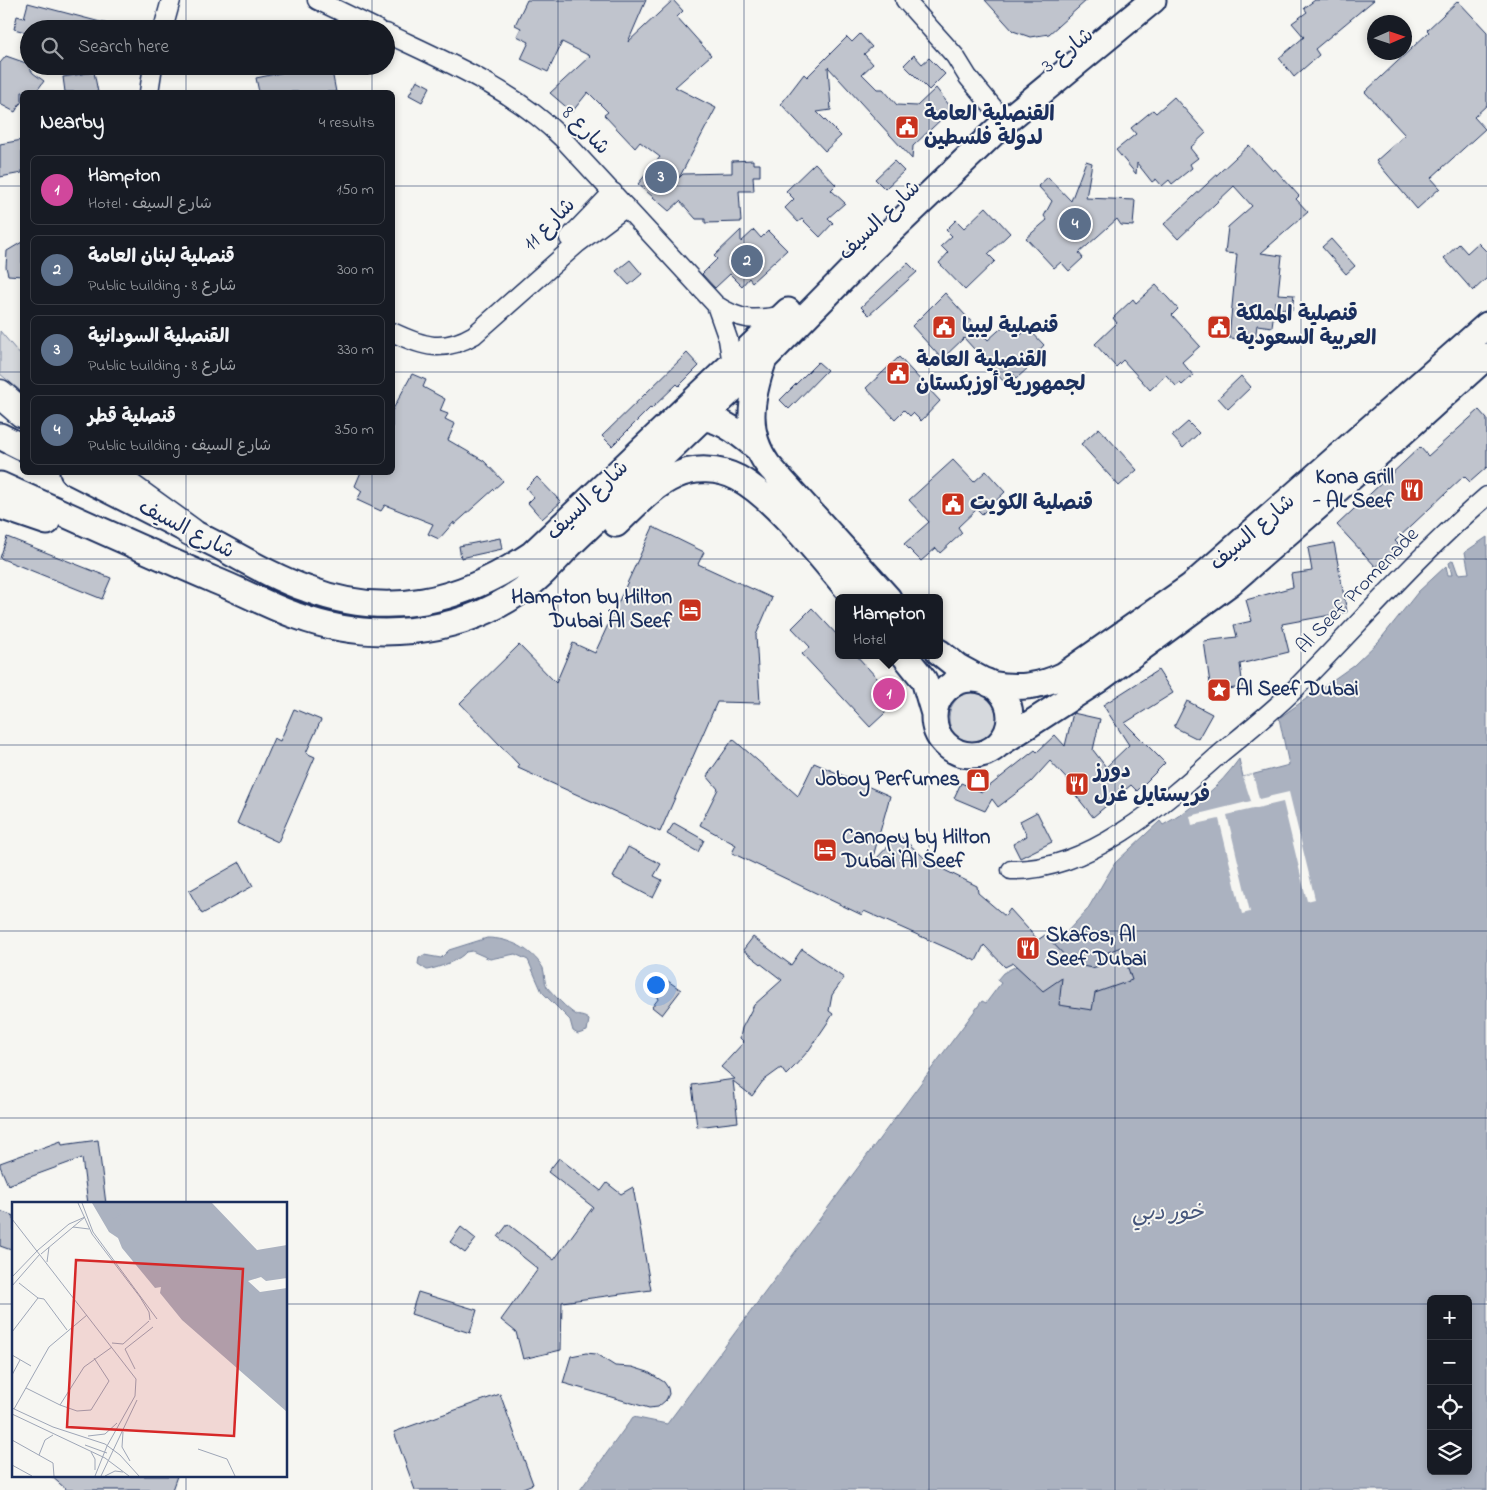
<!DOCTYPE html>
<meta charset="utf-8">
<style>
:root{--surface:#171b24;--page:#242831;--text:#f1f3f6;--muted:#9ea1a6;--line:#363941;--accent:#7c3aed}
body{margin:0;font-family:"Indie Flower","Playpen Sans Arabic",sans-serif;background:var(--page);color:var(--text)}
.controls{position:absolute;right:15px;bottom:15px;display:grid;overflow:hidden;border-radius:8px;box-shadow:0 2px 8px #0003}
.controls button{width:45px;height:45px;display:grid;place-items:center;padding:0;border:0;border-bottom:1px solid var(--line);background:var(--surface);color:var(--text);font:25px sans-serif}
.compass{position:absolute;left:1367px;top:15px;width:45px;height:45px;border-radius:50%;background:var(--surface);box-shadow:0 2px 8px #0003;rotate:87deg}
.you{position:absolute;left:655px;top:984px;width:18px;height:18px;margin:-12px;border:4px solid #fff;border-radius:50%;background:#1a73e8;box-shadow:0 0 0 8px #1a73e833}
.badge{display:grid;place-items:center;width:32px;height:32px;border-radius:50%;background:var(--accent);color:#fff;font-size:16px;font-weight:700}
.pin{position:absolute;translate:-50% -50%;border:2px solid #fff;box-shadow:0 1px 5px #0006}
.popup{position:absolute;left:835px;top:594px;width:108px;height:65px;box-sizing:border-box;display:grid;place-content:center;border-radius:8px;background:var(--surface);filter:drop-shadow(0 1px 4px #0005);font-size:16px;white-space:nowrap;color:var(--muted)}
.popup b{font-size:19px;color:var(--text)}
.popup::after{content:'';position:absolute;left:50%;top:100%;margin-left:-10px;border:10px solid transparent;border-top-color:var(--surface)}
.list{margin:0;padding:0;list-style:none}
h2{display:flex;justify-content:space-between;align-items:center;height:65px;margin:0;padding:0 20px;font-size:21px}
h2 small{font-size:16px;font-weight:400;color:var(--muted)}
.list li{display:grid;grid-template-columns:32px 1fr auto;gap:15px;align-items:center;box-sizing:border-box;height:70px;margin:0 10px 10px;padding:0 10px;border:1px solid var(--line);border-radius:8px}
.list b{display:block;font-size:19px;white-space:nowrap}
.list p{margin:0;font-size:16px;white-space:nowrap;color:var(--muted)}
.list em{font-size:16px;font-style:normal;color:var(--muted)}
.icon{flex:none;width:28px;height:28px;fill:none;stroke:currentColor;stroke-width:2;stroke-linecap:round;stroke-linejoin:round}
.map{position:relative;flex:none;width:1487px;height:1490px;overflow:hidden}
.search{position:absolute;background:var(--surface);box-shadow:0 2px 8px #0003;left:20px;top:20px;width:375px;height:55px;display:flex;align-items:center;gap:12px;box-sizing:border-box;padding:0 18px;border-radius:28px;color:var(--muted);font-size:19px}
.panel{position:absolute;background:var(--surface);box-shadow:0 2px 8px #0003;left:20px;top:90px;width:375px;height:385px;border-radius:8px}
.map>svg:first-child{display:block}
.green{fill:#d6d9dd;stroke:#78849e}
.water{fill:#abb2c0;stroke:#717e99;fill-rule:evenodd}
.pier{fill:#f6f6f2}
.building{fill:#c0c4cd;stroke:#1b2f5e}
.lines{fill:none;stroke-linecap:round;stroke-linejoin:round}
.street-casing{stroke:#1b2f5e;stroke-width:21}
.secondary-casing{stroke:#1b2f5e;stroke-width:29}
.primary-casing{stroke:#1b2f5e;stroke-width:31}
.street{stroke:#f6f6f2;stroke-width:18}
.secondary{stroke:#f6f6f2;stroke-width:25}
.primary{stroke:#f6f6f2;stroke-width:28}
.grid{fill:none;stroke:#1b2f5e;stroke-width:1;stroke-opacity:0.55}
.labels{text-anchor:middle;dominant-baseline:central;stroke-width:4;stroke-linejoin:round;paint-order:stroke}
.street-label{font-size:21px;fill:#1b2f5e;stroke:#f6f6f2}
.poi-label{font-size:21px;font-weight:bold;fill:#1b2f5e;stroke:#f6f6f2;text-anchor:start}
.water-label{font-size:22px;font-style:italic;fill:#46567b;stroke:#f6f6f2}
.inset-river{fill:none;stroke:#abb2c0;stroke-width:2.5}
.inset-road{fill:none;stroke:#9ea6b7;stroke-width:1}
.view{fill:#d62828;fill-opacity:0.15;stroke:#d62828;stroke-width:2.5}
.inset-edge{fill:none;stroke:#1b2f5e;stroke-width:2.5}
</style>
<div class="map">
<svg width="1487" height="1490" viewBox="0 0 1487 1490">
<rect width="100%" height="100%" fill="#f6f6f2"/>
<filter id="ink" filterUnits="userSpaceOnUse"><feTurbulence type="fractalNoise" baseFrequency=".02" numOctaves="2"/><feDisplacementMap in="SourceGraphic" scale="10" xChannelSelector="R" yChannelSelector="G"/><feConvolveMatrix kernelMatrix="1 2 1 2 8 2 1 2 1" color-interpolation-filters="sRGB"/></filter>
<g filter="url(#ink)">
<!-- green -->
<path class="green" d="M0 331 22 357V392L0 374Z
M949 718a27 27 0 1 1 54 0a27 27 0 1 1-54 0Z"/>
<!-- water -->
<path class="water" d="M1487 537V1490H580L633 1417 667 1424 982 1001 986 1003 1001 983 997 980 1003 973 1053 947 1087 910 1115 863 1160 821 1163 825C1193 809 1220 786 1239 759L1243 777 1289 765 1279 718 1354 665 1379 641 1418 592 1446 566 1448 575H1452L1449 563 1453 560 1458 574 1469 573 1465 552ZM1431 1299H1468V1471H1431Z
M487 938C509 938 532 949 543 968 545 974 544 982 547 987 552 993 568 1010 575 1014 580 1017 584 1015 589 1020L587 1031 578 1034 573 1031 570 1020 542 992 528 960 515 954 490 959 472 951 466 952C460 960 438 968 427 970L418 964 419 958 424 955 441 958 449 950Z"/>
<!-- pier -->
<path class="pier" d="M1253 774 1259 799 1289 792 1315 899 1307 901 1283 802 1227 815 1250 912 1242 914 1219 819 1192 825 1190 816 1251 801 1243 777Z"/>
<!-- building -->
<path class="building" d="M527 0H646L628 42 673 0 683 11 677 17 711 55 675 87 716 108 679 178 683 174 732 173V161L753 160V164H760V176H753L754 191H739L741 222 705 223V219H696L680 201 669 211 638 184 660 157 640 142 635 148 604 115 608 112 588 92 572 112 550 93 590 56 562 42 548 72 521 59 529 42 517 36 521 28 515 25Z
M985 0H1087L1049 34 1030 37 1013 31Z
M1315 0H1374L1315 49 1319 55 1294 77 1279 58 1304 37 1292 23 1307 12 1304 8Z
M1458 1 1487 32V105L1474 117 1485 129 1431 178 1440 188 1417 209 1376 161 1405 135 1365 92 1429 32 1427 30Z
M28 3 108 24V29H29V33L14 29 17 16 24 18Z
M860 34 872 47 864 54 873 64 862 74 877 89H883L897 105 917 106 936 88 949 105V112L913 146 912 159 828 67 831 110 817 112 841 136 825 151 781 104 804 74 807 77 847 37 852 42Z
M914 55 922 64 929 58 945 74 929 90 904 65Z
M6 56 26 63 33 73 44 81 36 92H22V101L15 112 0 104V63Z
M314 66H331L336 92H259L256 78Z
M94 72 98 92H65L63 77Z
M417 80 430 87 422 102 409 95Z
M1174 97 1206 133 1190 148 1198 158 1190 164 1192 168 1172 184 1169 180 1162 186 1156 179 1152 182 1137 163 1136 174 1116 150 1136 134 1131 128 1153 110 1156 113Z
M22 140V173L0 177V144Z
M1249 145 1273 171 1275 169 1299 196 1296 199 1308 212 1261 253 1282 256 1278 294 1294 295 1292 310 1282 309 1275 301 1272 327 1257 325 1255 340 1229 338 1237 254 1225 253 1228 227 1252 206 1234 186 1178 239 1164 224Z
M894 161 904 171 885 189 875 179Z
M1086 161 1092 163 1086 198 1135 200 1133 226 1121 225 1117 219 1079 253 1083 258 1069 271 1061 262 1054 268 1026 238 1047 220 1044 216 1052 201 1038 186 1048 177 1071 201Z
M815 163 836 185 831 190 845 203 828 218 833 223 820 237 802 219 798 222 785 208 794 199 786 191Z
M986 207 1010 233 988 254 995 261 965 290 939 263 948 253 941 246 952 236 946 230 956 220 964 228Z
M741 230V242L754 230 761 238 768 231 787 250 752 282 749 278 742 286 730 274 715 288 702 274 717 259 714 256Z
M1331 239 1355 266 1346 274 1322 247Z
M22 242V276L8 275 6 267 7 251Z
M1478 243 1487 252V278L1473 291 1444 258 1459 244 1467 253Z
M630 260 642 274 629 285 616 271Z
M908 263 917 272 869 315 861 307Z
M1156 285 1178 309 1172 315 1200 346 1182 362 1193 375 1182 385 1180 383 1176 386 1166 375 1150 390 1123 360 1116 367 1095 344 1117 323 1113 318 1133 299 1136 303Z
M945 293 988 340 1007 323 1019 337 1028 328 1044 345 1026 365 1028 368 1017 378 1014 375 1005 383 964 338 942 359 912 326Z
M687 353 699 366 679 386 677 384 651 409 650 408 612 446 602 436Z
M899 357 940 401 921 421 913 413 910 416 904 410 895 419 866 388Z
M818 362 827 370 789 409 780 400Z
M412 374 426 380 423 387 445 399 440 411 448 414 445 419 455 424 448 440 484 461 503 481 454 525V522L439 539 428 534 433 524 385 505 381 511 357 500 362 491 355 486 361 472H392V411Z
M1241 376 1251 387 1228 409 1218 398Z
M1479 410 1487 419V467L1470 482 1464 476 1395 541 1399 545 1376 567 1337 525 1420 447 1428 456Z
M1188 422 1199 433 1183 448 1172 436Z
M1099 428 1137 470 1119 486 1081 444Z
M953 460 974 482 986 471 1005 492 982 514 977 509 958 527 962 533 940 553 936 548 921 561 904 544 929 522 909 500Z
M537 477 561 502 542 519 528 503 534 497 526 488Z
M653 527 704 552 698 564 772 598 756 635 760 703 717 702 660 832 518 768 519 765 460 703 519 645 556 683 573 643 595 653Z
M7 537 111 578 102 599 0 558Z
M500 538 502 549 461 558 459 546Z
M1334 543 1347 612 1282 624 1289 652 1240 664 1243 687 1211 691 1204 641 1237 637 1234 625 1252 621 1246 600 1293 587 1291 574 1312 571 1308 548Z
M812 608 839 637V655H856L898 701 870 727 802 654 810 647 792 628Z
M1158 670 1173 693 1125 723 1165 763 1137 791 1131 785 1093 817 1070 788 1073 786 1050 761 1031 782 998 807 992 799 985 811 954 798 961 783 982 792 1035 750 1037 752 1055 735 1065 746 1073 713 1100 719 1093 750 1106 767 1129 745 1103 705Z
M1187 701 1212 714 1198 739 1174 727Z
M294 709 321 720 306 753 315 757 278 842 237 823 274 738 280 741Z
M733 739 798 796 814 763 890 796 871 864 899 835 930 863 977 886 978 893 1005 916 1010 909 1038 940 1045 935 1073 964 1092 968 1112 962 1108 952 1121 947 1132 980 1095 993 1092 1010 1059 1005 1062 978 1043 991 1013 963 1005 967 984 945 976 961 864 911 862 915 732 853 736 845 700 825 718 789 707 776Z
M1037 812 1052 842 1020 858 1013 844 1027 836 1020 821Z
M674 823 704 840 698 852 667 834Z
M628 847 661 864 654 876 662 880 653 898 613 877Z
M240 862 253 886 202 914 189 891Z
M753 937 791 965 802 949 844 978 832 995 829 1011 833 1014 828 1022 809 1050 794 1067 786 1075 781 1068 763 1081 752 1096 733 1081 738 1122 697 1127 692 1085 735 1079 721 1067 744 1042 740 1038 742 1028 754 1005 782 980 743 950Z
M665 979 681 990 662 1015 652 1007 659 998 654 994Z
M98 1140 106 1204H88L82 1158 8 1185 0 1166V1163L61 1141 62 1145Z
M559 1158 601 1191 607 1183 621 1194 633 1187 651 1290 562 1302 561 1350 523 1359 516 1332 501 1320 538 1269 498 1237 508 1224 554 1260 593 1207 548 1172Z
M0 1211 14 1216V1251L0 1246Z
M461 1227 476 1239 465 1253 450 1242Z
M418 1292 477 1310 470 1333 411 1314Z
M586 1353 596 1354 615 1366 632 1367 648 1372 664 1382 668 1388 669 1394 666 1400 658 1407 649 1408 563 1383 571 1356Z
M500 1394 533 1484 518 1490H415L394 1432Z
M51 1476H177L172 1490H67Z"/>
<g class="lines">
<!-- street casing -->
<g class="street-casing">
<path id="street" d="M317 0 377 29
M905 0 955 56 968 77 1005 122
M163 29 171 0
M386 33C447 62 514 90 562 138L716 305C741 321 754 321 783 315
M149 92 153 66
M569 238 613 192
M716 305 728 339 732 364
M392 332C424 347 443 353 474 335L578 243 626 207
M1011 870C1089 872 1166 802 1221 753 1244 734 1268 715 1290 694 1356 628 1416 557 1487 496"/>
</g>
<!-- secondary casing -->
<g class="secondary-casing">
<path id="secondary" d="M763 362C751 398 744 432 768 465L888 598
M689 416C716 415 737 431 757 448
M0 436 22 447
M73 472C121 496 168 520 215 544 245 560 275 578 307 589 388 620 461 602 532 554L788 311
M0 485C71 517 142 549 214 580 242 591 268 606 297 616 369 643 457 636 521 591 541 578 556 559 573 542L764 359 868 253 1005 122 1153 0
M0 506 47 522
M616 524C634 507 652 486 675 476 694 467 719 468 738 478 777 499 825 563 855 598
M939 652 958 667 982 680
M904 655 924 680 934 714
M934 717a38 38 0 1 1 76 0a38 38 0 1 1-76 0Z
M990 684C1018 689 1039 687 1064 675L1190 587 1487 325
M999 744 1098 680 1230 583 1402 433 1487 356"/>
</g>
<!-- primary casing -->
<g class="primary-casing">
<path id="primary" d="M0 394 22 413
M108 472 191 532"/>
</g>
<!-- street -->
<use href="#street" class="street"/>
<!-- secondary -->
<use href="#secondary" class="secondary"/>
<!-- primary -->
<use href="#primary" class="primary"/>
</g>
</g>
<!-- grid -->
<path class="grid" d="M186 0V29M372 0V29M558 0V1490M744 0V1490M929 0V1490M1115 0V1490M1301 0V1490M186 66V92M372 66V92M0 186H22M392 186H1487M0 372H22M392 372H1487M186 472V1204M372 472V1490M0 559H1487M0 745H1487M0 931H1487M0 1118H1487M0 1304H14M286 1304H1431M1468 1304H1487M186 1476V1490"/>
<!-- icons -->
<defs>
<g id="civic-square" transform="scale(1.25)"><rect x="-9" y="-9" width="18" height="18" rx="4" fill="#c8321e" stroke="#f6f6f2"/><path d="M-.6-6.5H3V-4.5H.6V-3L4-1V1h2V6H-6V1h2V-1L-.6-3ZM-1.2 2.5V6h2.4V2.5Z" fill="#fff"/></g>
<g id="restaurant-square" transform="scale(1.25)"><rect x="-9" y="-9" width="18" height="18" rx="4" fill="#c8321e" stroke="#f6f6f2"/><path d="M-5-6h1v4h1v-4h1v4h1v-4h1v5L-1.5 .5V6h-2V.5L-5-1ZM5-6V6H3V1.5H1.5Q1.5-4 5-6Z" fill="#fff"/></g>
<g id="hotel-square" transform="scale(1.25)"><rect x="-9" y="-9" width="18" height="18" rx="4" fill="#c8321e" stroke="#f6f6f2"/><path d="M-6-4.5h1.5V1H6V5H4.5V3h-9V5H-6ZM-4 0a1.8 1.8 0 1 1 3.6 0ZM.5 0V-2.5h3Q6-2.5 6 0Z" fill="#fff"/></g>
<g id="sight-square" transform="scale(1.25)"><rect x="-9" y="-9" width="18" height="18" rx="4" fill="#c8321e" stroke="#f6f6f2"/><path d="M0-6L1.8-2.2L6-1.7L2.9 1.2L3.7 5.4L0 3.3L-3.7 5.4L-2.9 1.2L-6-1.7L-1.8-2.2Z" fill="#fff"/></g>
<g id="shop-square" transform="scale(1.25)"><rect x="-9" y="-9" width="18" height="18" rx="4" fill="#c8321e" stroke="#f6f6f2"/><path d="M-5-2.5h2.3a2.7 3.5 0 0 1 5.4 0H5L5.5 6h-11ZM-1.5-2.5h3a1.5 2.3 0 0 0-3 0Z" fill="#fff"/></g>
</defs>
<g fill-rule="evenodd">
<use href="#civic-square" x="907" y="127"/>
<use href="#civic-square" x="944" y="327"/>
<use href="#civic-square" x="1219" y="327"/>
<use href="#civic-square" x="898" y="373"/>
<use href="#restaurant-square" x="1412" y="490"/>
<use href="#civic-square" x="953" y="504"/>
<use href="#hotel-square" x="690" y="610"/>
<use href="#sight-square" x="1219" y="690"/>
<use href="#shop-square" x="978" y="780"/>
<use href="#restaurant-square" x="1077" y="784"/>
<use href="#hotel-square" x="825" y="850"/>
<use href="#restaurant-square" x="1028" y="948"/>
</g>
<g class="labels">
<!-- street labels -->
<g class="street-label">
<text transform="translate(1068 51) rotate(-38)">شارع 3</text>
<text transform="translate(585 131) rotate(46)">شارع 8</text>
<text transform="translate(880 221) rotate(-44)">شارع السيف</text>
<text transform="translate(550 225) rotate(-46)">شارع 11</text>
<text transform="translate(588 501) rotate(-44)">شارع السيف</text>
<text transform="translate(186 530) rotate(27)">شارع السيف</text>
<text transform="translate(1253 533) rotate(-41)">شارع السيف</text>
<text transform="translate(1358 591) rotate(-46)">Al Seef Promenade</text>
</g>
<!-- poi labels -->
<g class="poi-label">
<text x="924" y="115">القنصلية العامة<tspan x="924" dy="24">لدولة فلسطين</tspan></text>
<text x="1236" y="315">قنصلية المملكة<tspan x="1236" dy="24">العربية السعودية</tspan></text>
<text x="962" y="327">قنصلية ليبيا</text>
<text x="916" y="361">القنصلية العامة<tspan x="916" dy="24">لجمهورية أوزبكستان</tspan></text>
<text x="1394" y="478" text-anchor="end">Kona Grill<tspan x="1394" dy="24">- AL Seef</tspan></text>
<text x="970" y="504">قنصلية الكويت</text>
<text x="672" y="598" text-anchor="end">Hampton by Hilton<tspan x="672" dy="24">Dubai Al Seef</tspan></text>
<text x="1236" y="690">Al Seef Dubai</text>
<text x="1094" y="772">دورز<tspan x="1094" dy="24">فريستايل غرل</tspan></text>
<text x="960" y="780" text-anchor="end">Joboy Perfumes</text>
<text x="842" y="838">Canopy by Hilton<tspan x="842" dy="24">Dubai Al Seef</tspan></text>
<text x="1046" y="936">Skafos, Al<tspan x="1046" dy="24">Seef Dubai</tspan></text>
</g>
<!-- water labels -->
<g class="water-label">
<text x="1168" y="1214">خور دبي</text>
</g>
</g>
<!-- overview -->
<g transform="translate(12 1202)">
<rect width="275" height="275" fill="#f6f6f2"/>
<path d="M80 1H200L245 48 275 43V76L254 79 249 75 236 79 248 90 275 86V210L170 118 148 91 149 85 143 86 110 46 106 36 97 30Z" fill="#abb2c0"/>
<path class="inset-river" d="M101 16 124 1"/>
<path class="inset-road" d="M66 1 80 32 128 95 137 110 138 118M70 1 81 30 145 117M0 17 124 177 123 194 95 244 83 274M61 25 77 27M26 48 57 22 73 15M29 52 73 15M35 60 37 45M0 75 26 48M7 81 26 96 32 97 55 128M0 84 28 52M0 130 26 96M100 141 111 142 137 119M0 153 19 164M123 167 113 147 141 125M0 173 8 158M14 186 48 203 65 209 79 208 97 179 82 156M48 203 72 165 100 145M0 206 41 225 93 242 108 253 127 274M2 207 37 145 75 113M0 212 93 256 117 274M111 230 110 245 118 259M76 234 93 232 105 221M0 238 41 261 42 274M73 243 95 251M186 247 215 257 223 274M79 250 83 257V268M27 253 33 238 41 233M0 263 20 274M89 274 125 198M93 274 103 269 111 270"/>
<path class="view" d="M64 58 231 67 222 234 55 225Z"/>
<rect width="275" height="275" class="inset-edge"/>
</g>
</svg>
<div class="controls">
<button>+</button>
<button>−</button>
<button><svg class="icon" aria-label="locate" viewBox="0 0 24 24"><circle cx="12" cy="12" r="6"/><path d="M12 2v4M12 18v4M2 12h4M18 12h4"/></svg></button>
<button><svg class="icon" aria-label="layers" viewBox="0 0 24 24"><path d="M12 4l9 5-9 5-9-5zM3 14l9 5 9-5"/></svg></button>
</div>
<svg class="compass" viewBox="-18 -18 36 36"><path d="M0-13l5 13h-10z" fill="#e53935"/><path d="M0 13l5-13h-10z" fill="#9ea1a6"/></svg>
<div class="you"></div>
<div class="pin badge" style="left:889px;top:694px;background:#d1479c">1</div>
<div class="popup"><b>Hampton</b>Hotel</div>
<div class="pin badge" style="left:747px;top:261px;background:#5c6f8a">2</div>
<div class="pin badge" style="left:661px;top:177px;background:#5c6f8a">3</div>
<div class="pin badge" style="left:1075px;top:224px;background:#5c6f8a">4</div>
<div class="search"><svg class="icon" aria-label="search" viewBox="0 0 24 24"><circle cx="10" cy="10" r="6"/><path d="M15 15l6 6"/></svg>Search here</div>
<section class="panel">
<h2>Nearby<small>4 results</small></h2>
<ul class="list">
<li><span class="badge" style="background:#d1479c">1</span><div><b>Hampton</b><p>Hotel · شارع السيف</p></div><em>150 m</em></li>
<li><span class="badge" style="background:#5c6f8a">2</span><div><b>قنصلية لبنان العامة</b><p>Public building · شارع 8</p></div><em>300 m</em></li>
<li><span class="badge" style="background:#5c6f8a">3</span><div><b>القنصلية السودانية</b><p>Public building · شارع 8</p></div><em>330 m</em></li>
<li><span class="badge" style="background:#5c6f8a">4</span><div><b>قنصلية قطر</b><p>Public building · شارع السيف</p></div><em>350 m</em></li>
</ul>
</section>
</div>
